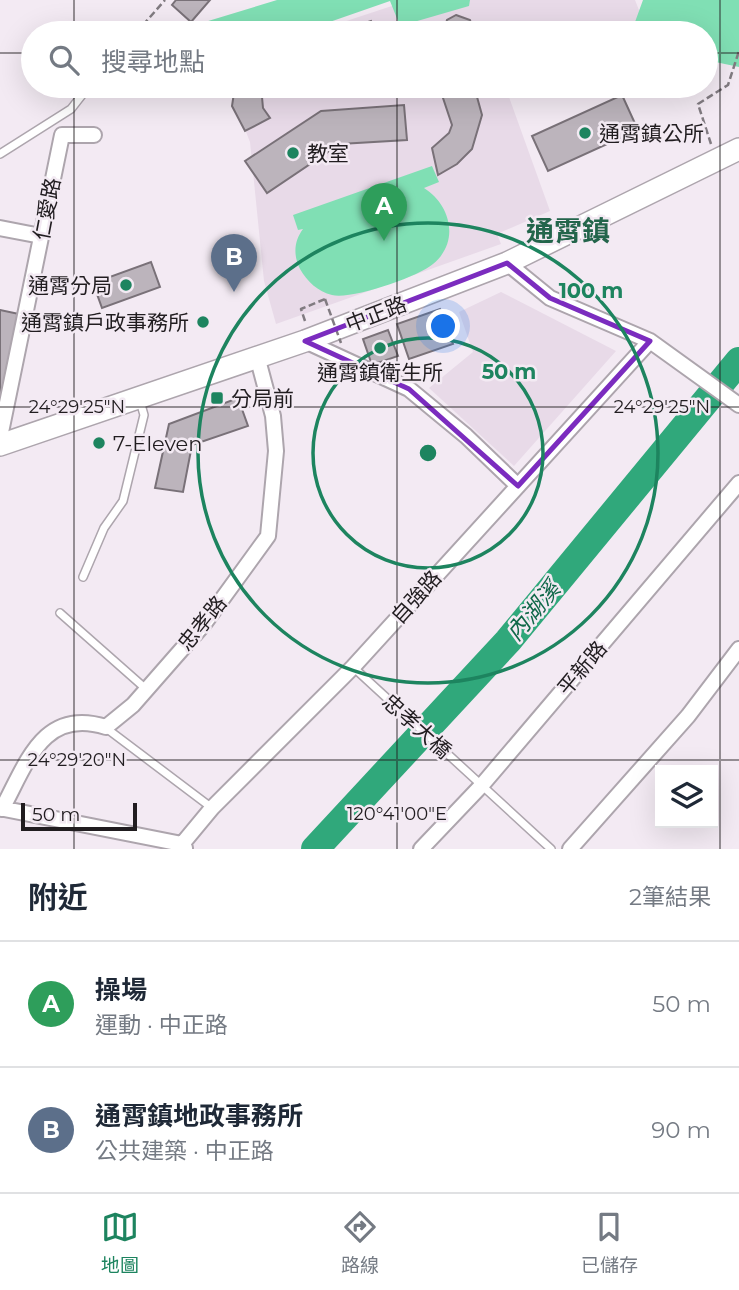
<!DOCTYPE html>
<html lang="zh-TW">
<meta charset="utf-8">
<style>
:root{--surface:#fff;--page:#f6f6f7;--text:#1f2937;--muted:#747a83;--line:#e0e1e3;--accent:#1d845f}
body{margin:0;font-family:Montserrat,"Noto Sans TC",sans-serif;background:var(--page);color:var(--text)}
.controls{position:absolute;right:21px;bottom:21px;display:grid;overflow:hidden;border-radius:0px;box-shadow:0 7px 28px #0002}
.controls button{width:63px;height:63px;display:grid;place-items:center;padding:0;border:0;border-bottom:2px solid var(--line);background:var(--surface);color:var(--text);font:35px sans-serif}
.scale{position:absolute;left:21px;bottom:18px;width:116px;box-sizing:border-box;padding-left:7px;border:4px solid #211d20;border-top:0;font-size:19px;line-height:24px;white-space:nowrap;color:#211d20;-webkit-text-stroke:5px #f3eaf3;paint-order:stroke}
.you{position:absolute;left:444px;top:327px;width:24px;height:24px;margin:-18px;border:5px solid #fff;border-radius:50%;background:#1a73e8;box-shadow:0 0 0 10px #1a73e833}
.badge{display:grid;place-items:center;width:46px;height:46px;border-radius:50%;background:var(--accent);color:#fff;font-size:23px;font-weight:700}
.pin{position:absolute;translate:-50% -58px;filter:drop-shadow(0 2px 4px #0008)}
.pin::after{content:'';position:absolute;top:37px;width:24px;height:21px;background:inherit;clip-path:polygon(0 0,100% 0,50% 100%)}
.list{margin:0;padding:0;list-style:none}
h2{display:flex;justify-content:space-between;align-items:center;height:91px;margin:0;padding:0 28px;font-size:30px}
h2 small{font-size:23px;font-weight:400;color:var(--muted)}
.list li{display:grid;grid-template-columns:46px 1fr auto;gap:21px;align-items:center;box-sizing:border-box;height:126px;padding:0 28px;border-top:2px solid var(--line)}
.list b{display:block;font-size:26px;white-space:nowrap}
.list p{margin:0;font-size:23px;white-space:nowrap;color:var(--muted)}
.list em{font-size:23px;font-style:normal;color:var(--muted)}
.icon{flex:none;width:38px;height:38px;fill:none;stroke:currentColor;stroke-width:2;stroke-linecap:round;stroke-linejoin:round}
.map{position:relative;flex:none;width:739px;height:849px;overflow:hidden}
.search{position:absolute;background:var(--surface);box-shadow:0 7px 28px #0002;left:21px;right:21px;top:21px;height:77px;display:flex;align-items:center;gap:18px;box-sizing:border-box;padding:0 24px;border-radius:38px;color:var(--muted);font-size:26px}
.sheet{height:343px;background:var(--surface)}
nav{display:flex;justify-content:space-around;align-items:center;box-sizing:border-box;height:98px;border-top:2px solid var(--line);background:var(--surface);font-size:19px;color:var(--muted)}
nav a{display:grid;justify-items:center;gap:4px}
nav .on{color:var(--accent)}
.map>svg:first-child{display:block}
.built{fill:#e8dae8}
.green{fill:#80dfb4}
.lines{fill:none;stroke-linecap:round;stroke-linejoin:round}
.river{stroke:#30a87b;stroke-width:28}
.building{fill:#bcb4bc;stroke:#797178;stroke-width:2}
.lane-casing{stroke:#ada5ad;stroke-width:10}
.street-casing{stroke:#ada5ad;stroke-width:18}
.secondary-casing{stroke:#ada5ad;stroke-width:24}
.path{stroke:#817b81;stroke-width:2.5;stroke-dasharray:7 3.5;stroke-linecap:butt}
.lane{stroke:#fff;stroke-width:7}
.street{stroke:#fff;stroke-width:14}
.secondary{stroke:#fff;stroke-width:21}
.path-bridge{stroke:#817b81;stroke-width:2.5;stroke-dasharray:7 3.5;stroke-linecap:butt}
.marked{fill:none;stroke:#7b2cbf;stroke-width:5;stroke-linejoin:round}
.ticks{fill:none;stroke:#211d20;stroke-width:2;stroke-opacity:0.45}
.ring{fill:none;stroke:#1d845f;stroke-width:3.5}
.poi-dot{fill:#1d845f;stroke:#f3eaf3;stroke-width:2.5}
.labels{text-anchor:middle;dominant-baseline:central;stroke-width:5;stroke-linejoin:round;paint-order:stroke}
.poi-label{font-size:21px;fill:#211d20;stroke:#f3eaf3;text-anchor:start}
.street-label{font-size:21px;fill:#211d20;stroke:#f3eaf3}
.water-label{font-size:23px;font-style:italic;fill:#106849;stroke:#f3eaf3}
.district-label{font-size:28px;font-weight:bold;fill:#23654b;stroke:#f3eaf3}
.ticks-label{font-size:18px;text-anchor:middle;fill:#211d20;stroke:#f3eaf3;stroke-width:5;stroke-linejoin:round;paint-order:stroke}
.centre{fill:#1d845f;stroke:#f3eaf3;stroke-width:3.5}
.ring-label{font-size:21px;text-anchor:middle;font-weight:bold;fill:#1d845f;stroke:#f3eaf3;stroke-width:5;stroke-linejoin:round;paint-order:stroke}
</style>
<div class="map">
<svg width="739" height="849" viewBox="0 0 739 849">
<rect width="100%" height="100%" fill="#f3eaf3"/>
<!-- built -->
<path class="built" d="M410 0H635L646 28 632 33H310Z
M228 86H505L550 211 497 234 501 244 276 324 264 281 250 142Z
M501 292 616 351 514 466 429 388 473 352 459 312Z"/>
<!-- green -->
<path class="green" d="M277 0H470L469 6 400 26 390 1 298 33H217L195 25Z
M643 0H739V67L706 60V33H631Z
M432 166 439 182 424 188C451 205 460 242 433 264 418 277 351 300 332 295 318 292 307 281 300 269 293 255 294 241 303 229L298 230 293 215Z"/>
<g class="lines">
<!-- river -->
<path class="river" d="M315 849 508 641 739 361"/>
</g>
<!-- building -->
<path class="building" d="M176 0H210L191 22 172 5Z
M456 15 470 20 474 33H443L447 20Z
M371 21 375 33H334Z
M235 86H256L266 90 262 97 263 108 270 118 245 131 232 106Z
M439 86H474L482 115 472 149 457 164 438 175 432 148 449 133 452 125Z
M622 95 638 130 548 171 532 136Z
M404 105 407 140 340 144 267 193 245 161 321 111Z
M151 262 160 287 102 308 93 283Z
M440 309 453 344 409 359 397 324Z
M0 310 19 314 3 399H0Z
M388 330 398 356 372 365 363 339Z
M238 398 248 426 192 445 183 492 155 488 169 424Z"/>
<g class="lines">
<!-- lane casing -->
<g class="lane-casing">
<path id="lane" d="M0 154 71 109 89 86
M83 577 104 528 123 501 144 415 140 401
M60 613 146 689
M353 667 551 849
M106 728 212 808"/>
</g>
<!-- street casing -->
<g class="street-casing">
<path id="street" d="M0 228 41 236
M507 263 550 298 650 341 739 405
M305 341 409 389 466 436 518 486
M0 437 62 135H94
M0 808 182 844 185 848
M2 809C27 763 43 707 106 727L133 705 204 624 268 536 276 451 273 416 257 356
M178 849 212 808 353 667 650 341
M421 849 482 785 739 483
M570 849 688 716 739 649"/>
</g>
<!-- secondary casing -->
<g class="secondary-casing">
<path id="secondary" d="M0 445 305 341 507 263 739 149"/>
</g>
<!-- path -->
<path class="path" d="M136 33 165 0
M711 144 698 104 728 85 739 51
M305 321 301 309 325 299"/>
<!-- lane -->
<use href="#lane" class="lane"/>
<!-- street -->
<use href="#street" class="street"/>
<!-- secondary -->
<use href="#secondary" class="secondary"/>
<!-- path-bridge -->
<path class="path-bridge" d="M325 299 341 343"/>
</g>
<!-- marked area -->
<path class="marked" d="M507 263 550 298 650 341 518 486 409 389 305 341Z"/>
<!-- ticks -->
<path class="ticks" d="M74 0V33M397 0V33M720 0V849M0 53H33M706 53H739M74 86V849M397 86V849M0 407H739M0 760H739"/>
<!-- distance rings -->
<g class="ring">
<circle cx="428" cy="453" r="115"/>
<circle cx="428" cy="453" r="230"/>
</g>
<!-- markers -->
<g class="poi-dot">
<circle cx="585" cy="133" r="7"/>
<circle cx="293" cy="153" r="7"/>
<circle cx="126" cy="285" r="7"/>
<circle cx="203" cy="322" r="7"/>
<circle cx="380" cy="348" r="7"/>
<rect x="210" y="391" width="14" height="14" rx="3.5"/>
<circle cx="99" cy="443" r="7"/>
</g>
<g class="labels">
<!-- poi labels -->
<g class="poi-label">
<text x="599" y="133">通霄鎮公所</text>
<text x="307" y="153">教室</text>
<text x="112" y="285" text-anchor="end">通霄分局</text>
<text x="189" y="322" text-anchor="end">通霄鎮戶政事務所</text>
<text x="380" y="372" text-anchor="middle">通霄鎮衛生所</text>
<text x="231" y="398">分局前</text>
<text x="113" y="443">7-Eleven</text>
</g>
<!-- street labels -->
<g class="street-label">
<text transform="translate(47 209) rotate(-79)">仁愛路</text>
<text transform="translate(376 314) rotate(-21)">中正路</text>
<text transform="translate(416 597) rotate(-48)">自強路</text>
<text transform="translate(202 623) rotate(-51)">忠孝路</text>
<text transform="translate(582 668) rotate(-50)">平新路</text>
<text transform="translate(417 726) rotate(42)">忠孝大橋</text>
</g>
<!-- water labels -->
<g class="water-label">
<text transform="translate(533 611) rotate(-50)">內湖溪</text>
</g>
<!-- district labels -->
<g class="district-label">
<text x="568" y="231">通霄鎮</text>
</g>
</g>
<g class="ticks-label">
<text x="77" y="413">24°29'25"N</text>
<text x="662" y="413">24°29'25"N</text>
<text x="77" y="766">24°29'20"N</text>
<text x="397" y="820">120°41'00"E</text>
</g>
<circle cx="428" cy="453" r="10" class="centre"/>
<g class="ring-label">
<text x="591" y="298">100 m</text>
<text x="509" y="379">50 m</text>
</g>
</svg>
<div class="controls">
<button><svg class="icon" aria-label="layers" viewBox="0 0 24 24"><path d="M12 4l9 5-9 5-9-5zM3 14l9 5 9-5"/></svg></button>
</div>
<div class="scale">50 m</div>
<div class="you"></div>
<div class="pin badge" style="left:384px;top:241px;background:#2e9e5b">A</div>
<div class="pin badge" style="left:234px;top:292px;background:#5c6f8a">B</div>
<div class="search"><svg class="icon" aria-label="search" viewBox="0 0 24 24"><circle cx="10" cy="10" r="6"/><path d="M15 15l6 6"/></svg>搜尋地點</div>
</div>
<section class="sheet">
<h2>附近<small>2筆結果</small></h2>
<ul class="list">
<li><span class="badge" style="background:#2e9e5b">A</span><div><b>操場</b><p>運動 · 中正路</p></div><em>50 m</em></li>
<li><span class="badge" style="background:#5c6f8a">B</span><div><b>通霄鎮地政事務所</b><p>公共建築 · 中正路</p></div><em>90 m</em></li>
</ul>
</section>
<nav>
<a class="on"><svg class="icon" aria-label="map" viewBox="0 0 24 24"><path d="M3 6l6-2 6 2 6-2v14l-6 2-6-2-6 2zM9 4v14M15 6v14"/></svg>地圖</a>
<a><svg class="icon" aria-label="directions" viewBox="0 0 24 24"><path d="M12 3l9 9-9 9-9-9zM9 14v-3h6M13 9l2 2-2 2"/></svg>路線</a>
<a><svg class="icon" aria-label="saved" viewBox="0 0 24 24"><path d="M7 4h10v16l-5-4-5 4z"/></svg>已儲存</a>
</nav>
